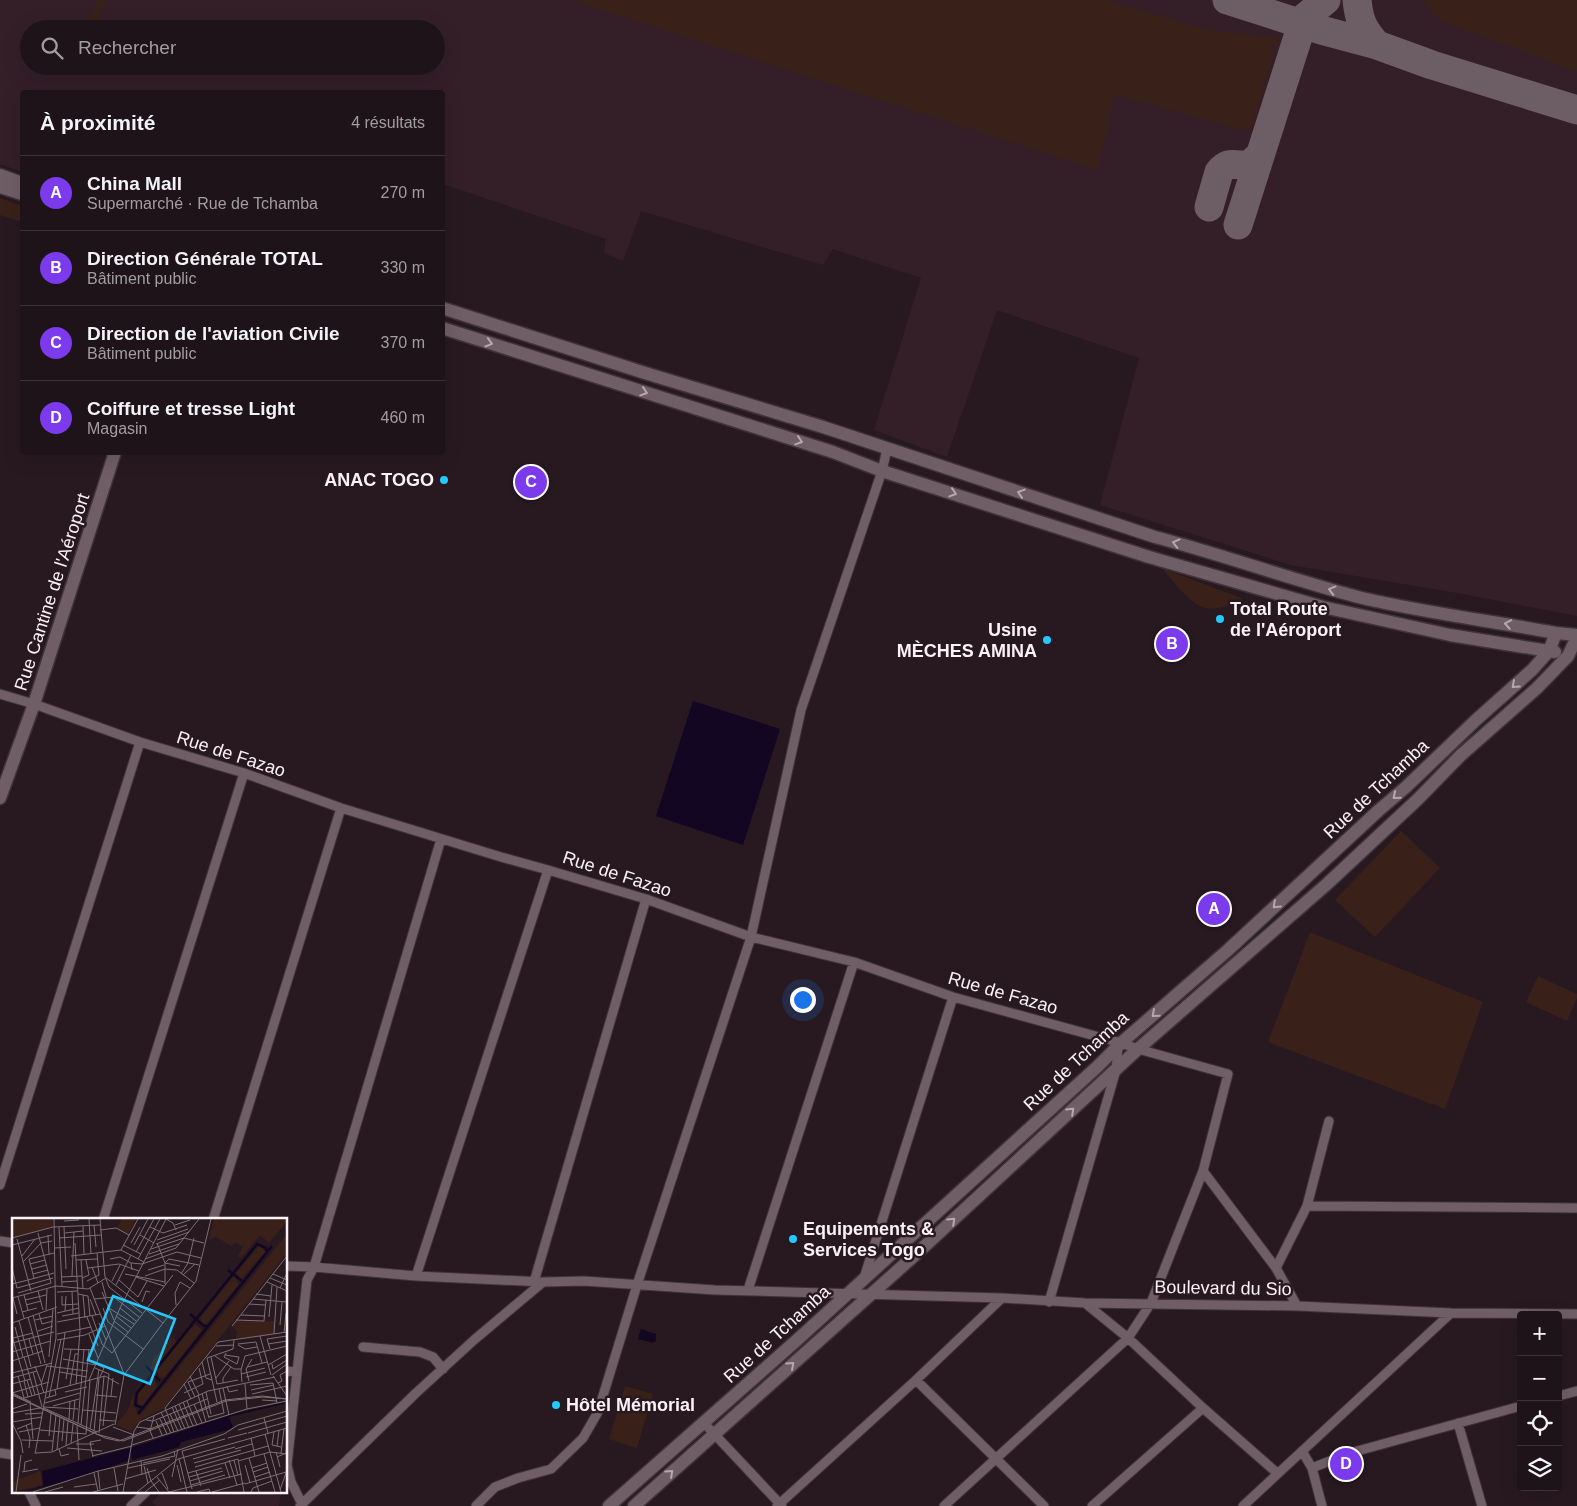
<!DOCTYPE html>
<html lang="fr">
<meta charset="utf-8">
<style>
:root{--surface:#1e1318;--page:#261c21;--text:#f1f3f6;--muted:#a19ea2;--line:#3c3237;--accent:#7c3aed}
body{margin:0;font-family:Arial,sans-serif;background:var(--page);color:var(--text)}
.controls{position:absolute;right:15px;bottom:15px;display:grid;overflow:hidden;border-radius:5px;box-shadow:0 5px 20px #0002}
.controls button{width:45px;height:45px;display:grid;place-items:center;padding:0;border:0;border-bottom:1px solid var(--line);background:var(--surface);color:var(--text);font:25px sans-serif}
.you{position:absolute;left:802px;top:999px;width:18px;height:18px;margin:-12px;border:4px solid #fff;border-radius:50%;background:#1a73e8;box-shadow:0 0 0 8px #1a73e833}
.badge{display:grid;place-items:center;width:32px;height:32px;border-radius:50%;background:var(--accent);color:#fff;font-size:16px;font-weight:700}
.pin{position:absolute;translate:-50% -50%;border:2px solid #fff;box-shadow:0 1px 5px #0006}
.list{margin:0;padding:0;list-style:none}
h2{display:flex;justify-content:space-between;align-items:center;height:65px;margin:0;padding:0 20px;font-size:21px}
h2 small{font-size:16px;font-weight:400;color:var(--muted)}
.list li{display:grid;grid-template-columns:32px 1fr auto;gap:15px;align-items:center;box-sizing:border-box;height:75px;padding:0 20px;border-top:1px solid var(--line)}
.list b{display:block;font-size:19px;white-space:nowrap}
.list p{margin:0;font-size:16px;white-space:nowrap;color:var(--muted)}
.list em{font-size:16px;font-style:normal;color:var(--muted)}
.icon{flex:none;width:28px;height:28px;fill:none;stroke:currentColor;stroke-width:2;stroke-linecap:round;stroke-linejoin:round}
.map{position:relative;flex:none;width:1577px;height:1506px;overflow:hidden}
.search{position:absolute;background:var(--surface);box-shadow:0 5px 20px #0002;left:20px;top:20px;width:425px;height:55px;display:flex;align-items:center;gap:12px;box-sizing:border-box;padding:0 18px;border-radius:28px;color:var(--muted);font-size:19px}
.panel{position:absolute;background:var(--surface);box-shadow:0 5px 20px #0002;left:20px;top:90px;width:425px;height:365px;border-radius:5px}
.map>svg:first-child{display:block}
.built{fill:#341f29;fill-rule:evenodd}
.green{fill:#392119}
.water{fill:#120622}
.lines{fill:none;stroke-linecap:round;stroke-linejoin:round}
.taxiway{stroke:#6c5e64;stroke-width:29}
.street-casing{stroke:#3f3339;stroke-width:11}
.secondary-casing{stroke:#3f3339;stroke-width:15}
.street{stroke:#705e66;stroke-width:9}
.secondary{stroke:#705e66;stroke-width:12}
.oneway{stroke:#b6a8ae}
.poi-dot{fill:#23c9fe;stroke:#281920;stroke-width:2}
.labels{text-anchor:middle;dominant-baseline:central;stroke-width:5;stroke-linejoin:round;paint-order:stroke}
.poi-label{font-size:18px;font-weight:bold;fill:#fcf1f5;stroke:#281920;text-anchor:start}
.street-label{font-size:18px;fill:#fcf1f5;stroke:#281920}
.inset-river{fill:none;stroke:#120622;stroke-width:2.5}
.inset-road{fill:none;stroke:#7d6f75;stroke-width:1}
.view{fill:#23c9fe;fill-opacity:0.15;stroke:#23c9fe;stroke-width:2.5}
.inset-edge{fill:none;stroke:#fcf1f5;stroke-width:2.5}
</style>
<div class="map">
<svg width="1577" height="1506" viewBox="0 0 1577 1506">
<rect width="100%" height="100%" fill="#281920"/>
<!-- built -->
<path class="built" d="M0 0H1577V616L1463 594 1291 565 1100 505 1139 358 997 310 947 457 874 430 921 278 833 249 823 265 641 211 623 261 604 253 606 239 443 184 442 92H22V172L0 164ZM29 29H436V66H29Z
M162 1492H281L279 1506H156L152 1502Z"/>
<!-- green -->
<path class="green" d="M98 0H106L96 29H84Z
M571 0H1105L1210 30 1262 37 1279 36 1250 132 1115 95 1097 170Z
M1423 0H1577V72L1444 22 1432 13Z
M0 198 22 206V222L0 215Z
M1164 569 1241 598 1243 601 1242 603C1231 605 1217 610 1206 608 1191 605 1174 582 1164 571Z
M1401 831 1440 868 1375 937 1335 900Z
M1310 932 1483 1002 1445 1109 1268 1042Z
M1538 976 1577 994V998L1567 1021 1526 1002Z
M625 1386 653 1394 637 1448 609 1439Z"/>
<!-- water -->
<path class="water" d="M693 701 780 729 743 845 656 816Z
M641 1329 656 1334V1342L654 1341 653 1343 638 1339Z"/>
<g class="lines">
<!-- taxiway -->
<path class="taxiway" d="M1227 0 1321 30 1377 45 1432 65 1577 110
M1357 0C1359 21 1363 29 1377 45
M1209 207 1219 172C1229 160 1234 166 1245 165 1251 165 1255 159 1259 156
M1238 225 1304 18 1326 0"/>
<!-- street casing -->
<g class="street-casing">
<path id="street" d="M0 694 34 704 140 742 244 773 341 808 501 857 548 870 646 899 751 937 854 962 953 997 1121 1043 1138 1049 1228 1074 1203 1171 1151 1303 1128 1338 944 1506
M1203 1171 1276 1268 1297 1306
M0 1185 140 742
M1307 1206 1577 1208
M103 1220 244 773
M213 1220 341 808
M0 1241 14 1243
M286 1266 314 1267 416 1276 543 1282 584 1281 715 1290 1002 1298 1085 1303 1297 1306 1451 1313 1577 1314
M1276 1268 1307 1206 1329 1121
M416 1276 548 870
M864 1278 953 997
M534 1282 646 899
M748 1290 854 962
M1049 1302 1116 1070 1118 1047
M1085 1303 1128 1338 1203 1408 1277 1473
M363 1347 420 1352 433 1357 443 1369
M286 1371 297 1372
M916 1380 1044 1506
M1558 1396 1577 1391
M704 1423 782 1506
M1458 1423 1482 1506
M1302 1451 1312 1468 1322 1506
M0 1453 14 1455
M1312 1468 1350 1453 1521 1406
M29 1492 36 1506
M302 1504 291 1482 287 1465 307 1280 314 1267 441 839
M131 1506 146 1492
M300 1506 416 1393 474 1340 543 1282
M476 1506 495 1487 518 1478 551 1469 583 1438 598 1412 637 1285 751 937 801 710 882 471 887 449
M777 1506 916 1380 1002 1298
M1092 1506 1203 1408
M1243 1506 1451 1313"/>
</g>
<!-- secondary casing -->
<g class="secondary-casing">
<path id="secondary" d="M0 175 22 183
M0 187 22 194
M442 308 645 373 823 427 1155 537C1224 555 1292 580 1362 598 1426 613 1492 621 1556 633L1577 635
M442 328 767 431 833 452 882 471 1149 557 1323 607 1450 635 1555 652
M0 798 34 704 115 452
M609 1506 797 1340 1097 1067 1121 1043 1228 950 1378 811 1406 787 1476 720 1532 670 1549 651 1556 633
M634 1506 915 1255 1138 1049 1327 884 1418 799 1461 755 1537 688 1568 656 1577 637"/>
</g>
<!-- street -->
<use href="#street" class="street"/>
<!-- secondary -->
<use href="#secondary" class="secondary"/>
</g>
<!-- one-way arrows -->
<defs><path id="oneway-chevron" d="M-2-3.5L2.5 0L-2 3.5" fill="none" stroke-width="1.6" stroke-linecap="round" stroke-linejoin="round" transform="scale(1.25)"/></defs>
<g class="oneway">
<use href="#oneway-chevron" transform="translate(489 343) rotate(17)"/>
<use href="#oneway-chevron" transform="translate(644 392) rotate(18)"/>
<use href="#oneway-chevron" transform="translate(799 441) rotate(18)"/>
<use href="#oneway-chevron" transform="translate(953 493) rotate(18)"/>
<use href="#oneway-chevron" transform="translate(1021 493) rotate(-162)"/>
<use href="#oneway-chevron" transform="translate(1176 543) rotate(-166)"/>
<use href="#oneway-chevron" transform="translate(1332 590) rotate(-165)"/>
<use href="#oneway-chevron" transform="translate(1508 624) rotate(-170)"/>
<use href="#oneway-chevron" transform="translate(1515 685) rotate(138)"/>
<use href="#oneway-chevron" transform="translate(1396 796) rotate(140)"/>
<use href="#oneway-chevron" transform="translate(1276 905) rotate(137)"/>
<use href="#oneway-chevron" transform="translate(1155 1014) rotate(139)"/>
<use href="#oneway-chevron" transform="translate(1071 1111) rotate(-43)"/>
<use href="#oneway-chevron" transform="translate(952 1221) rotate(-43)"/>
<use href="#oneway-chevron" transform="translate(791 1365) rotate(-42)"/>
<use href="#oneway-chevron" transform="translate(670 1473) rotate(-42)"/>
</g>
<!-- markers -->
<g class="poi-dot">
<circle cx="444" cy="480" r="5"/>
<circle cx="1220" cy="619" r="5"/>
<circle cx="1047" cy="640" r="5"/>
<circle cx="793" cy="1239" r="5"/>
<circle cx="556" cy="1405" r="5"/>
</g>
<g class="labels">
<!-- poi labels -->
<g class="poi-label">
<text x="434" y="480" text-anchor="end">ANAC TOGO</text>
<text x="1230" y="609">Total Route<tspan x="1230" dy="21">de l'Aéroport</tspan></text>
<text x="1037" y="630" text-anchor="end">Usine<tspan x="1037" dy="21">MÈCHES AMINA</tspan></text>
<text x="803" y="1229">Equipements &amp;<tspan x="803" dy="21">Services Togo</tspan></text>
<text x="566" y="1405">Hôtel Mémorial</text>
</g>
<!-- street labels -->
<g class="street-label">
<text transform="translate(52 592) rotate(-72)">Rue Cantine de l'Aéroport</text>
<text transform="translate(231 754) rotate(18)">Rue de Fazao</text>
<text transform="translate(1376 789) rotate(-43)">Rue de Tchamba</text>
<text transform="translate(617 874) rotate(18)">Rue de Fazao</text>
<text transform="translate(1003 993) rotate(16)">Rue de Fazao</text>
<text transform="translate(1076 1061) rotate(-43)">Rue de Tchamba</text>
<text transform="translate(1223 1288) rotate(1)">Boulevard du Sio</text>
<text transform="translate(777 1334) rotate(-42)">Rue de Tchamba</text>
</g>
</g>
<!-- overview -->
<g transform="translate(12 1218)">
<rect width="275" height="275" fill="#281920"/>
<path d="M0 1H41L40 9 0 20ZM110 1H124L116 16 105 10ZM202 1H275V3L257 25 248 17 229 40 226 38 233 25 230 28 223 24 220 28 204 19 197 22ZM275 16V35L152 190 130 201 119 213 104 207 116 192 121 177 125 195 127 197 130 195ZM248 27 253 34 229 61 224 55ZM222 58 227 66 195 105 191 106 188 100ZM224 102 262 103V116L224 121 225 114 220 108ZM183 106 190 112 153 159 147 160 145 152ZM161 118 164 124 141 153 138 150 141 146 139 144ZM139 160 146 167 131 187H126V176ZM28 253 31 267 0 274V264Z" fill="#392119"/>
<path d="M275 184V185L217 199 221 209 216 212 169 224 167 229 120 242 119 236 115 243 61 262 10 274 31 268 30 253 118 230 225 195Z" fill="#120622"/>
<path class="inset-river" d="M216 52 230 63M178 96 192 108H196M134 148 148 163M131 190 123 187 125 175 181 105 245 26 254 30 255 34M126 196 260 28"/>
<path class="inset-road" d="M77 1 79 36M88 1 93 59 151 105 112 157 103 207M154 1 161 5 164 12M52 3 67 2M82 7 84 29M163 7 178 2M71 8 72 36M47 9 50 68M52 9 54 51M138 9 151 15 175 7M88 12 104 10 117 17M53 15 71 13M36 17 37 36M128 17 142 25M0 20 41 9 88 7M47 20 89 17M172 20 192 25M5 21 19 73M145 22 176 11M63 25 68 112 64 166M119 25 128 9M145 25 153 45V66M144 26 177 14M0 27 40 17M111 27 129 36M122 27 136 1M42 30 59 29M139 31 172 20M109 32 126 1M124 34 142 1M137 36 167 26M10 38 23 21M59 38 109 32 132 44M98 41 108 39 119 45 120 52M126 41 148 1M133 41 164 30 187 1M64 42 85 41M69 42 71 71M11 44 29 25 40 23M119 45 130 46 165 34 189 40M153 45 157 41 187 47M153 45 168 48M18 46 33 42M80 49 86 65M0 50 5 70M76 50 107 46 127 53M20 51 35 47M153 51 165 52 182 65M136 52 152 47M21 56 36 52M113 56 153 64M169 56 176 45 182 20M261 56 275 62M171 57 183 46M60 58 62 14M133 58 153 51M49 59 70 58M124 59 152 68M22 60 17 41 42 35M70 60 77 57 74 42M258 60 275 67M94 61 97 69 130 95M16 62 42 55M107 62 126 79M75 63 87 57 85 35M100 63 108 47M50 64 65 63M90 64 94 79M255 64 275 73M0 66 16 62M104 67 119 37M44 68 76 71 94 60M5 70 41 60M78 70 112 156M268 70 275 55M26 73 31 92M60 73 61 96M45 74 65 73M90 74 102 102M6 75 39 65 26 15M66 76 76 78 78 98M244 76 259 78M12 77 16 92M71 77 73 100M50 78V87L66 86M6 79 12 100M126 79 135 63M0 80 44 68M1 80 5 96M78 81 84 97M82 81 102 79 127 99M241 81 275 84M13 82 34 77M130 84 134 73 138 74M237 86 253 87M14 87 29 83M164 87 163 75 168 64 178 70M91 90 96 104 131 131M97 90 122 106M108 90 124 103M34 92 35 71M53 93 54 78M10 94 25 90M45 95 67 90M27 96 30 106 41 103M21 97 33 145M229 97 253 98M50 98 67 95M80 98 90 126 100 135 161 57M104 98 119 110M16 99 29 146M75 99 86 128M257 99 260 67M23 102 41 98M224 102 252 103 254 82M7 103 19 149M102 103 116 114M45 104 88 96M0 105 45 89M87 105 94 122M151 105 184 63 199 1M268 107 270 84M220 108 275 38M3 109 11 139M26 113 41 108M272 115 274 95M45 116 79 109M77 116 86 140M262 116 265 69M0 118 13 163M248 118 259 157M1 120 21 115M17 121 21 136M45 122 73 117 93 108M0 125 42 114M226 126 244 124 250 145M256 126 275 123M226 127 233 131 245 129M204 128 222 127M52 131 83 132M258 131 255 121 275 118M0 134 39 123M213 137 227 139 225 146 212 139 214 135M203 138 222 151H229M233 138 275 128M12 139 23 177M37 139 41 91M199 139 205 166 226 162M195 140 205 184M195 140 221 131 222 122M51 141 84 147M0 143 31 133M190 144 194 160 200 162M84 146 92 150 88 159M260 146 261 151 275 142M256 147 275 136M23 148 29 164M35 148 76 153M235 149 255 144M83 150 97 156 91 208M21 154 30 189M48 154 75 159M0 155 40 145M229 156 253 150M260 157 275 146M6 158 12 180M178 158 187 177M261 158 275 178M234 159 254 154M0 160 25 153M204 160 217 143M54 161 59 131M15 162 20 178M77 162 108 90 154 1M12 163 16 179M237 163 234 151 240 141M176 164 198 156M176 164 183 179M230 164 229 152 233 138M211 165V160L219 149M266 165 270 163 268 157 275 153M0 166 19 161M172 166 179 181M233 166 235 191M58 167 63 136H66M238 167 261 165 265 185M215 168 217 174 226 172M211 170 217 197M45 171 53 115M239 172 262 167M53 174 75 169M194 174 199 196M0 175 37 164M0 175 19 184M32 175 29 166 35 147M172 175 191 166 187 150M0 176 93 220 107 223 213 182 250 178 275 181M190 176 197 200M240 176 275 168M0 177 82 215M84 177 105 179M186 177 194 204M99 178 101 160M37 179 49 121M12 180 93 158 107 166M34 180 44 177 43 172M250 182 265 183M175 183 185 207M171 184 181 208M18 185 21 221M33 185 68 175M167 186 177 210M182 186 190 205M41 188 67 181M163 188 173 211M32 189 66 191M160 189 170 212M32 190 85 214M0 191 15 186M71 192 104 195M149 194 159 215M0 195 28 190M13 196 31 195M158 196 166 213M197 199 212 195 207 171M252 200 256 215M57 201 58 183M148 201 155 216M61 202 63 182M87 202 103 203M134 202 141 203 195 181M144 203 150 217M0 204 30 199M0 205 9 223 11 235M66 205 72 131M14 207 18 220 17 230M69 207 77 131M65 208 67 242M101 209 122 217M124 209 141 211M5 211 20 205M78 211 87 151M28 212 74 216M226 212 275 198M7 214 28 210M82 214 87 160M162 214 153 190 206 124 275 114M262 214 260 227 269 229M87 215 92 158M236 215 275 204M74 216 78 162M84 216 111 223 214 183 251 179 275 181M253 216 269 274M37 218 39 195M141 220 138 213 142 198M216 220 235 215M239 220 243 238M10 222 41 223M50 223 52 201M59 225 61 206M64 226H82M54 227 56 203M120 227 235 191 275 183M265 228 267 212M55 230 90 233M47 231 49 238 57 236M223 231 240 226M45 232 48 199M40 233 44 197M170 233 213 221M170 233 180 271M264 234 268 249M24 235 40 234 102 206M269 235 272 211M23 236 44 120 42 1M252 236 263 274M80 238 120 228M81 239 78 224 89 222M265 239 274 235 275 226M237 240 247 274M167 241 175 274M181 241 223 229M129 242 130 257M217 242 225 267M222 242 226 257M226 243 258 234 275 236M131 245 163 238 162 233M182 245 229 232M213 245 218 260M165 247 169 264M233 247 238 265M132 248 136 265M183 249 256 228M102 250 106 273M116 250 158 241M135 250 139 263 147 274M240 250 255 245M12 253 13 244 20 242M86 253 88 271M184 253 189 268M10 254 26 251M241 254 256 249M82 255 86 273M150 255 156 271M176 255 226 241 232 274M145 259 157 274M160 259 166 231M177 259 210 250M243 259 258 254M113 261 144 252M178 263 211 253M233 266 274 254M179 267 213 257M62 269 84 266M268 272 275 252M4 274 9 237M21 274 86 253 150 238 212 216 226 207 275 193M33 274 51 269M81 274 111 266M111 274 122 213 128 204 196 173 263 159M125 274 166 241 275 210M133 274 148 262M157 274 230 256M185 274 197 271 198 274M200 274 233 265M239 274 241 270 260 263"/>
<path class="view" d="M101 78 163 101 138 166 76 142Z"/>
<rect width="275" height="275" class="inset-edge"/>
</g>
</svg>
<div class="controls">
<button>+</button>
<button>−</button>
<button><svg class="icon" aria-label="locate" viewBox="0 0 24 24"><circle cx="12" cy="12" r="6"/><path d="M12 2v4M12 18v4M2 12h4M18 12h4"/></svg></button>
<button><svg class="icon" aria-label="layers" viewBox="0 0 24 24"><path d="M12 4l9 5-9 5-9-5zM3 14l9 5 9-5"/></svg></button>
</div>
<div class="you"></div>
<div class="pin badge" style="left:1214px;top:909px">A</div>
<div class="pin badge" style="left:1172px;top:644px">B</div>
<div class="pin badge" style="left:531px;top:482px">C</div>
<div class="pin badge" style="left:1346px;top:1464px">D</div>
<div class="search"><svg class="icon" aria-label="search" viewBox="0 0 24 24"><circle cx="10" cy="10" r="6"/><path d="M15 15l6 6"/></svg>Rechercher</div>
<section class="panel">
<h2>À proximité<small>4 résultats</small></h2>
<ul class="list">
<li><span class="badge">A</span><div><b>China Mall</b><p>Supermarché · Rue de Tchamba</p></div><em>270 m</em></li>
<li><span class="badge">B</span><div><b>Direction Générale TOTAL</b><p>Bâtiment public</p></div><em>330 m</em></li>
<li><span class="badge">C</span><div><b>Direction de l'aviation Civile</b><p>Bâtiment public</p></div><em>370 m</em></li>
<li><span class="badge">D</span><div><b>Coiffure et tresse Light</b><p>Magasin</p></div><em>460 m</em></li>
</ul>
</section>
</div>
